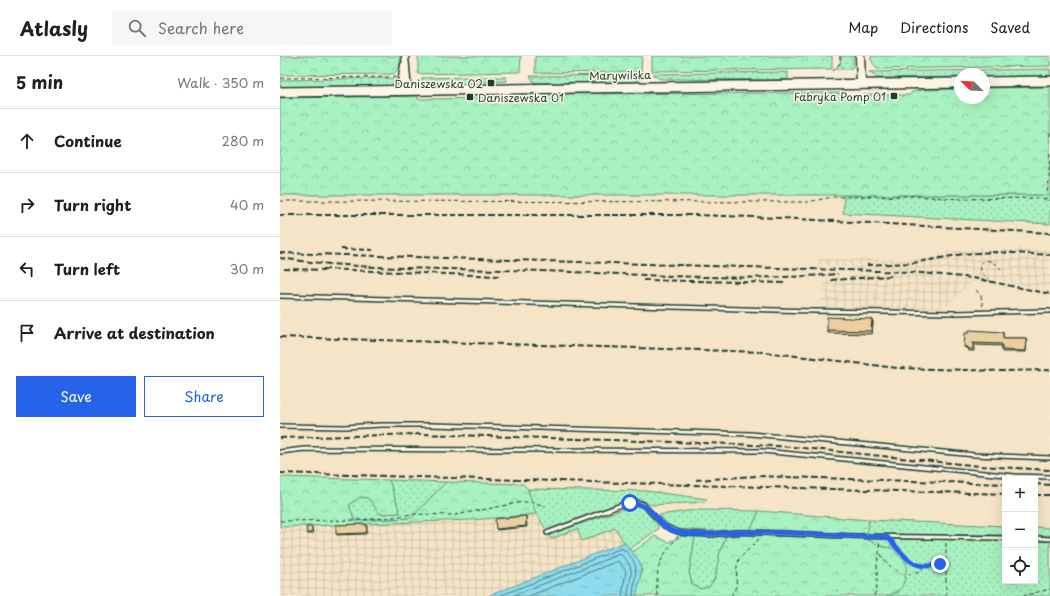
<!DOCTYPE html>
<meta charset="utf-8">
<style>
:root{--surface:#fff;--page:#f6f6f6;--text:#202124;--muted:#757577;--line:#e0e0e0;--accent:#2563eb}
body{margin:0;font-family:"Playpen Sans",sans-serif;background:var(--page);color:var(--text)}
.controls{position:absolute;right:12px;bottom:12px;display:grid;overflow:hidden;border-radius:0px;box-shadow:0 4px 16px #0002}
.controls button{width:36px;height:36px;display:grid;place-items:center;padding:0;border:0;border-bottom:1px solid var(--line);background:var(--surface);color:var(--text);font:20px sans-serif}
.compass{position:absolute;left:674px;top:12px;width:36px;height:36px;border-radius:50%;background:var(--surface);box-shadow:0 4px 16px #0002;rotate:294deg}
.stop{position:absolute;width:12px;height:12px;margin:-9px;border:3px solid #2563eb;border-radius:50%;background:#fff}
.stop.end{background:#2563eb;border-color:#fff;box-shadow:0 1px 4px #0008}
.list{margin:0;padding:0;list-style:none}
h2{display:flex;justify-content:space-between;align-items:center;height:52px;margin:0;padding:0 16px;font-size:17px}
h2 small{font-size:13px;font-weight:400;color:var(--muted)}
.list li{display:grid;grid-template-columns:26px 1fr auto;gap:12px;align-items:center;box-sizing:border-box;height:64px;padding:0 16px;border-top:1px solid var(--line)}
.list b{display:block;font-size:15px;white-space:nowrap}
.list em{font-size:13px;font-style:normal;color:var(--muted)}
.actions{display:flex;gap:8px;padding:12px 16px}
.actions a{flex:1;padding:9px 0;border:1px solid var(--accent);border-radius:0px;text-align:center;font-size:14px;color:var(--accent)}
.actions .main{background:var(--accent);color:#fff}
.icon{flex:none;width:22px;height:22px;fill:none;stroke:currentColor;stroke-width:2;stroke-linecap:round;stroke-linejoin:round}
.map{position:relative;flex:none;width:770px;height:540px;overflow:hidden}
header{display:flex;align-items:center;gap:24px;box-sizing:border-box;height:56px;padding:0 20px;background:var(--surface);border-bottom:1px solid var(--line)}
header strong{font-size:19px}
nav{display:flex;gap:22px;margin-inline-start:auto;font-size:14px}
.search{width:280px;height:36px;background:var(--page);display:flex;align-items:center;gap:10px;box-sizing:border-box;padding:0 14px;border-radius:0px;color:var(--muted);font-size:15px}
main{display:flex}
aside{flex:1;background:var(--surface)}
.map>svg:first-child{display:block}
.built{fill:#f5e4c6}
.industrial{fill:url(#industrial-grid)}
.grass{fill:url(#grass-dots);stroke:#64977a}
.forest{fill:url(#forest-crowns);stroke:#64977a}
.water{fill:url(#water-ripples);stroke:#619ca2}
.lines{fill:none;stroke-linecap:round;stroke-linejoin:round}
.shore{stroke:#4b7c7e;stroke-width:1}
.service-casing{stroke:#1f3d34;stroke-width:6}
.minor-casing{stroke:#1f3d34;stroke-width:9}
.tertiary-casing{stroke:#1f3d34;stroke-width:11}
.secondary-casing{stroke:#1f3d34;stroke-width:12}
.path{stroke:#1f3d34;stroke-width:1;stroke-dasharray:4 3;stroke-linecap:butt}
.service{stroke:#fcf5e5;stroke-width:3}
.minor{stroke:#fcf5e5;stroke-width:6}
.tertiary{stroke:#fcf5e5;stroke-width:8}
.secondary{stroke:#fcf5e5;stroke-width:9}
.rail{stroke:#1f3d34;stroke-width:2;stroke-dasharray:6 3;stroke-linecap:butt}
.wall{fill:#cbb189;stroke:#1f3d34}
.shaded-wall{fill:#a5906f;stroke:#1f3d34}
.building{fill:#ecce9f;stroke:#1f3d34}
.route{stroke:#2563eb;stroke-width:5}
.poi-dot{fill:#1f3d34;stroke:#fcf5e5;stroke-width:1.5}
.labels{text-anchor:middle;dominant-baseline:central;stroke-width:3;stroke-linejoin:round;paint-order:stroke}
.street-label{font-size:11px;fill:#1f3d34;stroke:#fcf5e5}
.poi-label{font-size:11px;fill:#1f3d34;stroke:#fcf5e5;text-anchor:end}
</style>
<header>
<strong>Atlasly</strong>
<div class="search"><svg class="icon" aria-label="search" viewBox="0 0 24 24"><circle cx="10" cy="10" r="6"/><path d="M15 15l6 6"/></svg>Search here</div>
<nav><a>Map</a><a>Directions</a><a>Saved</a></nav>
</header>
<main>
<aside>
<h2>5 min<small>Walk · 350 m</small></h2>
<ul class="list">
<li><svg class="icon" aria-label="ahead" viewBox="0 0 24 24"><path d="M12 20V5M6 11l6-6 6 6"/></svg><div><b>Continue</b></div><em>280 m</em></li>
<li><svg class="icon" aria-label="right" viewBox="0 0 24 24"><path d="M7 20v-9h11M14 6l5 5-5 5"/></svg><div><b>Turn right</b></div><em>40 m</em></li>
<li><svg class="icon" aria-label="left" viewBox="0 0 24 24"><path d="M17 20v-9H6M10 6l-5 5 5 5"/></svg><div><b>Turn left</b></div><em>30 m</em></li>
<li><svg class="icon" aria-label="arrive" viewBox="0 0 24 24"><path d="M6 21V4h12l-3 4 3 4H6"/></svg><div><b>Arrive at destination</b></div></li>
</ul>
<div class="actions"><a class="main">Save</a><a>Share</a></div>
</aside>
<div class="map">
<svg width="770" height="540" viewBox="0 0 770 540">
<defs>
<pattern id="industrial-grid" width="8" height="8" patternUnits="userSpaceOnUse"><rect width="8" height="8" fill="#f5e4c6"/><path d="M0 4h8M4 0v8" fill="none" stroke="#d2c4ab"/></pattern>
<pattern id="grass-dots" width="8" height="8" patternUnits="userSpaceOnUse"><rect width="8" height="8" fill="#a8f1c0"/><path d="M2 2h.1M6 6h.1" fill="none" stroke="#90d0a6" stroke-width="1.8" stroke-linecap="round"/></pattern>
<pattern id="forest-crowns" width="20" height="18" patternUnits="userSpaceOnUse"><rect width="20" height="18" fill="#a8f1c0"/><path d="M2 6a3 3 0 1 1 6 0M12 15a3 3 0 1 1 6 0" fill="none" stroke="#90d0a6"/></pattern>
<pattern id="water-ripples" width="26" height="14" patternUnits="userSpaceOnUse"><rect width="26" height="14" fill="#8ddbec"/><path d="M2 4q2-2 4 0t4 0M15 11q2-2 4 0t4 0" fill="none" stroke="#79bdcb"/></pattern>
</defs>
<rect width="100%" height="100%" fill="#f9edd7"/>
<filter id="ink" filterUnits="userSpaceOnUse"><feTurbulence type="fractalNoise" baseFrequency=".025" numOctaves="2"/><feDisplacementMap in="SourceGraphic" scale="8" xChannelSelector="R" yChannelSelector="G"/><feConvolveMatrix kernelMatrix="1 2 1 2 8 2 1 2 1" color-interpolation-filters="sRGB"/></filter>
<g filter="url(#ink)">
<!-- built -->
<path class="built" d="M0 139H770V472L755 471V423H725V470L597 465 492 456 416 454 379 459 371 449 425 446 427 443 366 435 248 433 243 428 0 421Z"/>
<!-- industrial -->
<path class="industrial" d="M698 191 770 194V235L680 216 628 213 578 212 539 208V203L627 204Z
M623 217 694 224 667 250 662 252H541L544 224 588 218Z
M256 458 271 483 297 473 302 485 335 472 345 486 208 540H0V471L192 464Z"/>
<!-- grass -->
<path class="grass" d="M560 0H573V11L570 13H555L561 7Z
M770 13V20L704 21V18H680V21L597 22 589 16Z
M508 16V23L502 24 380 23 372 18Z
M363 19 359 24 354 26 259 27 254 26 250 20Z
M194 21 203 28 142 29V22Z
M197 21H226L227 25 203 26Z
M118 22 110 30 0 31V24Z
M564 139H770V168L563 157Z
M109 424 166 426 131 462 74 465 69 448 80 441 88 442 101 458 120 457Z
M248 433 366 435 427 443 425 446 371 449 360 443H350L266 474 251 448Z
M354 449 364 453 378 470V473L349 494 335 472 302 485 297 473 271 483 269 479Z
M416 454 479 455 471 473 429 475 397 473 389 469 379 459Z
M589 464 725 470V479L587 478Z
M755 471 770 472V480H755Z
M415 480H446L439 500 436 522 429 531 420 533 412 528 409 516Z
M586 483 725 484V525H755V485H770V540H606L618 536 613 492 603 491Z"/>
<!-- forest -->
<path class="forest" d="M0 0H120V12L113 18 0 19Z
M138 0H241L240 16 138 18Z
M255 0H362L361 16 255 17Z
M372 0H552V13L372 15Z
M591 0H770V10L597 13 591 4Z
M770 31V139H0V42L138 40V43L231 42V38L562 37C570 42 576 44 584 39H630L632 36 641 34 680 33V42H704V32Z
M0 421 109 424 120 457 100 458 88 442 80 441 69 449 75 465 131 462 166 426 243 428 248 433 256 458 192 464 0 471Z
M479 455 589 464 587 478 471 473Z
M468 479 586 483 603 491 613 492 627 508C624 528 626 533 606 540H356L362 514 351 497 375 480 388 486 403 480H415L409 516 412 528 420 533 429 531 435 522 439 500 446 480Z"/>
<!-- water -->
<path class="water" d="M345 486C349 493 352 497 357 502 365 512 359 529 356 540H208Z"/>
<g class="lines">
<!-- shore -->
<path class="shore" d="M219 540 342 492C363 510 354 517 353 540
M232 540 340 498C358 513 349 520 348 540
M249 540 338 505 346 515 342 540"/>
<!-- service casing -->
<g class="service-casing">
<path id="service" d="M0 240 534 255 674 257 770 255
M0 370 64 371 101 369H151L471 378 695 399 770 402
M0 396 24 393 483 395 735 420 770 421
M267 477 344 448 355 446 363 448 384 470 401 477 430 479 457 476 568 480 725 482
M755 482 770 483"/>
</g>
<!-- minor casing -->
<g class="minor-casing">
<path id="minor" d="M125 0 128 35
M120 35 124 9"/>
</g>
<!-- tertiary casing -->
<g class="tertiary-casing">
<path id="tertiary" d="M580 0 581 28"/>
</g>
<!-- secondary casing -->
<g class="secondary-casing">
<path id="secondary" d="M704 26 770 25
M0 36 680 27"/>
</g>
<!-- path -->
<path class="path" d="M553 15 560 7V0
M0 22 115 21
M766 143 769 125 770 76
M0 145 527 146 553 141 634 140 681 143 757 142 770 145
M710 225 701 216C699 196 715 206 722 214
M696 234 701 240 703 252
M0 465 80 464 114 461 133 458 175 459 243 446H252L265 450
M613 486C624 498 631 513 650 510 653 509 656 508 660 508L665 511
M601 498C603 506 616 516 624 518 629 519 635 517 640 516L644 511
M377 540C376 509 379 504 398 480
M451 540 456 531 457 510 459 503 481 481
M594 540C598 530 597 522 597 511 597 501 601 498 599 485
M666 540V487
M742 540 770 533"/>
<!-- service -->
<use href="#service" class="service"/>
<!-- minor -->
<use href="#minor" class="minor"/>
<!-- tertiary -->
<use href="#tertiary" class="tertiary"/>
<!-- secondary -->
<use href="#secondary" class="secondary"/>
<!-- rail -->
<path class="rail" d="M0 159H416L500 162 770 177
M61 193 93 194
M0 197 631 216 693 222 770 238
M0 202C86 215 175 212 262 215 361 218 460 226 558 218
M587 209 633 207 683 198 715 196 770 199
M4 213 48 214
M43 213 219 220
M363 224 507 227
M551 224 611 220
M0 281 484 296 617 312 722 315 770 314
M0 382 141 378 455 388 513 391 700 410 770 414
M0 417 725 438
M416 424 476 420 725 428
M755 428 770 429
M755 439H770"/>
</g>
<!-- wall -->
<path class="wall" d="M593 266 592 278 548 277 547 274Z
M723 276V282H746L747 284 746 296H722V290L694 289V295H689L688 292H685L684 291Z
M246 460 247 471 217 474 216 473Z
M87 469V477L85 478 57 479 56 478Z
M32 472 33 478H27V477Z"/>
<!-- shaded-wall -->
<path class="shaded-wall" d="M592 263 593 266 592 278 591 275Z"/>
<!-- building -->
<path class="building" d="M547 261 592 263 591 275 547 274Z
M689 274 723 276V282H746V295L722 294V288L693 287V293H688V291H684L685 277H689Z
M246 460V470L216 473 215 463Z
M86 468 87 475 84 477 56 478V469Z
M26 471H32V477H27Z"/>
</g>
<g class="lines" filter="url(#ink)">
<!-- route -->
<path class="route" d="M350 447C372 445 377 472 397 476 417 481 437 477 458 476 507 476 557 480 607 481 620 493 627 510 647 510 651 510 655 508 660 508"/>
</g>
<!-- markers -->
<g class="poi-dot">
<rect x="207" y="23" width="8" height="8" rx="2"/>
<rect x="610" y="36" width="8" height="8" rx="2"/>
<rect x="186" y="37" width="8" height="8" rx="2"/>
</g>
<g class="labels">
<!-- street labels -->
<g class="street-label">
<text transform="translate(340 19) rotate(-1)">Marywilska</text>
</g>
<!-- poi labels -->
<g class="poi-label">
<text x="203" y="27">Daniszewska 02</text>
<text x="606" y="40">Fabryka Pomp 01</text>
<text x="198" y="41" text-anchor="start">Daniszewska 01</text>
</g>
</g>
</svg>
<div class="controls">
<button>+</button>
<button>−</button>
<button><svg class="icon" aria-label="locate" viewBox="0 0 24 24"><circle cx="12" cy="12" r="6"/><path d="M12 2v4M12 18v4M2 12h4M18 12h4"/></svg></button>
</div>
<svg class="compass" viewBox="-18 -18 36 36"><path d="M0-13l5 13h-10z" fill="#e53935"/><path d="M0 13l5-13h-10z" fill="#757577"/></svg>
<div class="stop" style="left:350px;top:447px"></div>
<div class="stop end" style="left:660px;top:508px"></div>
</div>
</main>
